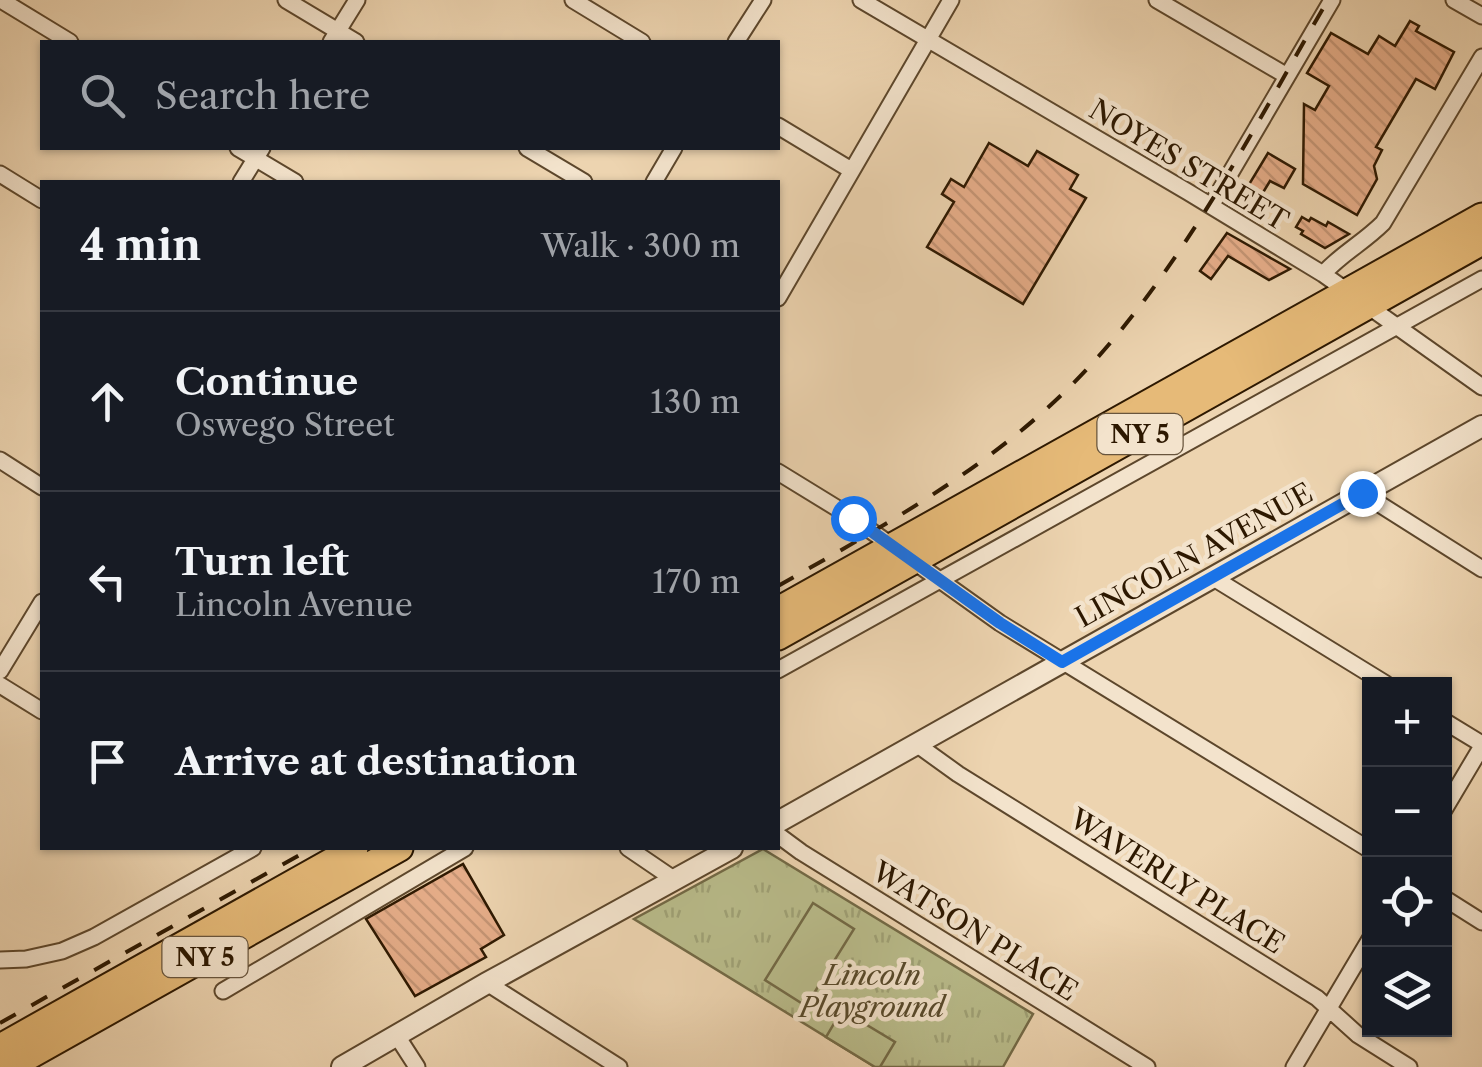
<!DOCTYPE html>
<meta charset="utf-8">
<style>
:root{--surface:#171b24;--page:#242831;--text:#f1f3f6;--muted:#9ea1a6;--line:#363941}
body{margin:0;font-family:"Libre Caslon Text",serif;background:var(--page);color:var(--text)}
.controls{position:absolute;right:30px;bottom:30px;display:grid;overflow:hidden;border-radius:0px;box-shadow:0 2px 8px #0004}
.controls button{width:90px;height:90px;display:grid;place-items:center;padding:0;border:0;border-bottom:2px solid var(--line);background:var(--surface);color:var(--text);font:50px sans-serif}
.stop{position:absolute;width:30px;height:30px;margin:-22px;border:8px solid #1a73e8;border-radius:50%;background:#fff}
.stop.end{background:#1a73e8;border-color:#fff;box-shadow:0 2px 10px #0008}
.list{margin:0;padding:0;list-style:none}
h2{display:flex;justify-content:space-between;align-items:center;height:130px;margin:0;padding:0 40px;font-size:42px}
h2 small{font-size:32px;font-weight:400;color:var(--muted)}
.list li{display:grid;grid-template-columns:65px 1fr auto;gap:30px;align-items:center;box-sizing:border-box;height:180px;padding:0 40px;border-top:2px solid var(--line)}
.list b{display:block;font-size:38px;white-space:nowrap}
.list p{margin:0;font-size:32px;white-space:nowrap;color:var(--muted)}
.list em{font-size:32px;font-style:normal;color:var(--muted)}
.icon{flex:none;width:55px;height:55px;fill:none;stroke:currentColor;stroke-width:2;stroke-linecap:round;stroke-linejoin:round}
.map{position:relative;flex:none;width:1482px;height:1067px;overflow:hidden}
.search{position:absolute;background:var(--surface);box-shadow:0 2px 8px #0004;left:40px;top:40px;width:740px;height:110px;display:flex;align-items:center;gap:25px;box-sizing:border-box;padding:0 35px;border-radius:0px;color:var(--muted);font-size:38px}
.panel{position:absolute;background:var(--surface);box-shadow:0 2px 8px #0004;left:40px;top:180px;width:740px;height:670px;border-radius:0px}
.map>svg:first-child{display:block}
.grass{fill:url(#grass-tufts);stroke:#736a46;stroke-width:2.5}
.pitch{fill:#b9bc8b;stroke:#736a46;stroke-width:2.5}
.building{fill:url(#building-back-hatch);stroke:#2d1800;stroke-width:2.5}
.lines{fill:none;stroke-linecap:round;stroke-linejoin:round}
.minor-casing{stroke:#5d472c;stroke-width:19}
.tertiary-casing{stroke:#5d472c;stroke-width:24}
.trunk-casing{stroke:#2d1800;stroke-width:29}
.minor{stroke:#f3e3cc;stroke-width:15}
.tertiary{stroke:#f3e3cc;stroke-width:20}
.trunk{stroke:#e6ba78;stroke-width:25}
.rail{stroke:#2d1800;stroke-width:4;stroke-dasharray:18 18;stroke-linecap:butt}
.route{stroke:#1a73e8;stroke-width:12}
.labels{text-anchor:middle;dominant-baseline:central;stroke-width:9;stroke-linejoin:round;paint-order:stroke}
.shield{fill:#f3e3cc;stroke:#68553d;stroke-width:2.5}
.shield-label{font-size:25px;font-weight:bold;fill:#2d1800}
.street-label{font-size:28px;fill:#2d1800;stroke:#f3e3cc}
.park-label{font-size:28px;font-style:italic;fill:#57492a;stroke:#f3e3cc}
</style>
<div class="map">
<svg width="1482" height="1067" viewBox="0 0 1482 1067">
<defs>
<pattern id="grass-tufts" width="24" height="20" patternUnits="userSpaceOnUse" patternTransform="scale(2.5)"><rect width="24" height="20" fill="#b9bc8b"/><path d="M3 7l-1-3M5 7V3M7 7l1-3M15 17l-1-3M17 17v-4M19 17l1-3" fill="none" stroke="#9fa176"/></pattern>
<pattern id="building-back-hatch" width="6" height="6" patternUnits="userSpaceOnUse" patternTransform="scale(2.5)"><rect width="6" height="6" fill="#e7ae8a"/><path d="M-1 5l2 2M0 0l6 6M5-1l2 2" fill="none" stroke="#c69575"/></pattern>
</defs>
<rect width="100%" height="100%" fill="#edd4b0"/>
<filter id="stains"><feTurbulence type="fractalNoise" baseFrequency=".002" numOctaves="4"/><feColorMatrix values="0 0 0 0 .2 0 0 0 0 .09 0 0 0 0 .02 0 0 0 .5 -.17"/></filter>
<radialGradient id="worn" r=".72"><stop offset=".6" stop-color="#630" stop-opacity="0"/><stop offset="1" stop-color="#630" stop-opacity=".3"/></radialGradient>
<!-- grass -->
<path class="grass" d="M763 849 1033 1014 1003 1067H875L634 919Z"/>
<!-- pitch -->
<path class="pitch" d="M813 903 854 929 806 1006 765 980Z
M842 1010 895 1042 880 1067H875L826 1037Z"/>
<!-- building -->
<path class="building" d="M1410 21 1419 26 1416 31 1454 52 1435 89 1416 79 1376 147 1382 150 1374 166 1377 179 1357 215 1303 184 1304 104 1315 110 1329 86 1307 73 1331 33 1368 54 1379 36 1395 46Z
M989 143 1028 166 1037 151 1078 175 1070 189 1086 198 1023 304 927 247 954 202 942 194 951 179 964 187Z
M1268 153 1295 169 1284 188 1270 181 1253 209 1239 201Z
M1302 217 1309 221 1311 218 1326 226 1328 222 1349 234 1325 248 1301 234 1303 231 1296 227Z
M1227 233 1290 269 1269 280 1228 256 1211 279 1200 271Z
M463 864 504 935 481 949 486 957 415 996 366 919Z"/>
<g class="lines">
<!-- minor casing -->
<g class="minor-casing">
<path id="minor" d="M1 0 70 42
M286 0 356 42
M573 0 642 42
M861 0 1188 192 1323 274 1482 387
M1157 0 1287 76
M1454 0 1482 16
M331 42 357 0
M736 42 763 0
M778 126 851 170
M238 148 295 182
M527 148 584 182
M0 174 42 200
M241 182 262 148
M654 182 674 148
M1211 206 1332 0
M1323 274C1342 253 1363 243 1383 223L1482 57
M778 298 951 0
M0 460 42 487
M778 472 853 518 1000 623 1370 850
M1362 493 1482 569
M1212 577 1386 684
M778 670 1482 279
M0 671 42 602
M0 685 42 711
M1444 721 1482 744
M915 743 958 774 1317 998 1358 1035 1409 1067
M1444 810 1482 746
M778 835 801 852 1147 1067
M628 848 675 880
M1444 898 1482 922
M0 960 26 959 62 951 94 937 253 848
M487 983 619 1067
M223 991 465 848
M397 1036 417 1067
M1294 1067 1370 939"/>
</g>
<!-- tertiary casing -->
<g class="tertiary-casing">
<path id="tertiary" d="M778 822 1482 426
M342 1067 487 983 732 848"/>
</g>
<!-- trunk casing -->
<g class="trunk-casing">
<path id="trunk" d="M778 610 1482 216
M778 637 1482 242
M0 1047 355 848
M10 1067 400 848"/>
</g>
<!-- minor -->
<use href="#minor" class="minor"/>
<!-- tertiary -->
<use href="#tertiary" class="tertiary"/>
<!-- trunk -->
<use href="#trunk" class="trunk"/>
<!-- rail -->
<path class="rail" d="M778 586C873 532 975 476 1055 401 1171 293 1249 135 1328 0
M0 1023 312 848"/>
</g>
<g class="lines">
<!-- route -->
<path class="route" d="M853 518 1000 623 1062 662 1362 493"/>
</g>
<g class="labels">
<!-- shield labels -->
<g class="shield">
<rect x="1097.5" y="414" width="85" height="40" rx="8"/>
<rect x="162.5" y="937" width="85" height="40" rx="8"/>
</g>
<g class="shield-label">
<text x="1140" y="434">NY 5</text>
<text x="205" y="957">NY 5</text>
</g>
<!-- street labels -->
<g class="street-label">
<text transform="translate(1189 165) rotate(31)">NOYES STREET</text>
<text transform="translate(1194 555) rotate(-29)">LINCOLN AVENUE</text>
<text transform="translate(1177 881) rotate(32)">WAVERLY PLACE</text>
<text transform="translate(975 931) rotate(32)">WATSON PLACE</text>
</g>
<!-- park labels -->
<g class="park-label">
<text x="872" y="975">Lincoln<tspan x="872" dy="32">Playground</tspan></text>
</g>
</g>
<rect width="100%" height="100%" filter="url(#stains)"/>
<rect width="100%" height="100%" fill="url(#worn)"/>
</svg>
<div class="controls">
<button>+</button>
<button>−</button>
<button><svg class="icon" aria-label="locate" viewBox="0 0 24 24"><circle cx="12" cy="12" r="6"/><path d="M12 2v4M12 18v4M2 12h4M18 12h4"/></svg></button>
<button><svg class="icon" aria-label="layers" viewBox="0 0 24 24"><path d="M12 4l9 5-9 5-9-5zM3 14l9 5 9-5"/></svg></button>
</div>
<div class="stop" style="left:853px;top:518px"></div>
<div class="stop end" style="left:1362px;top:493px"></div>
<div class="search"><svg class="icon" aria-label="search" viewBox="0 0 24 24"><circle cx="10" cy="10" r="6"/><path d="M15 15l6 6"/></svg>Search here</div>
<section class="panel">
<h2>4 min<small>Walk · 300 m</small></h2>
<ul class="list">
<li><svg class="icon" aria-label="ahead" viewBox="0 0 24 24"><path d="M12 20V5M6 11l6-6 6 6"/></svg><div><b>Continue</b><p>Oswego Street</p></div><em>130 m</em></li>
<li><svg class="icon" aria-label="left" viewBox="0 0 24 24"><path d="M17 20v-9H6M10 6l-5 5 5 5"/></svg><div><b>Turn left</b><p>Lincoln Avenue</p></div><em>170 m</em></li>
<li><svg class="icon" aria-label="arrive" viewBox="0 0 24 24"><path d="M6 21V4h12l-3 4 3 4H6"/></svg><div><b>Arrive at destination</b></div></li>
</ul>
</section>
</div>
